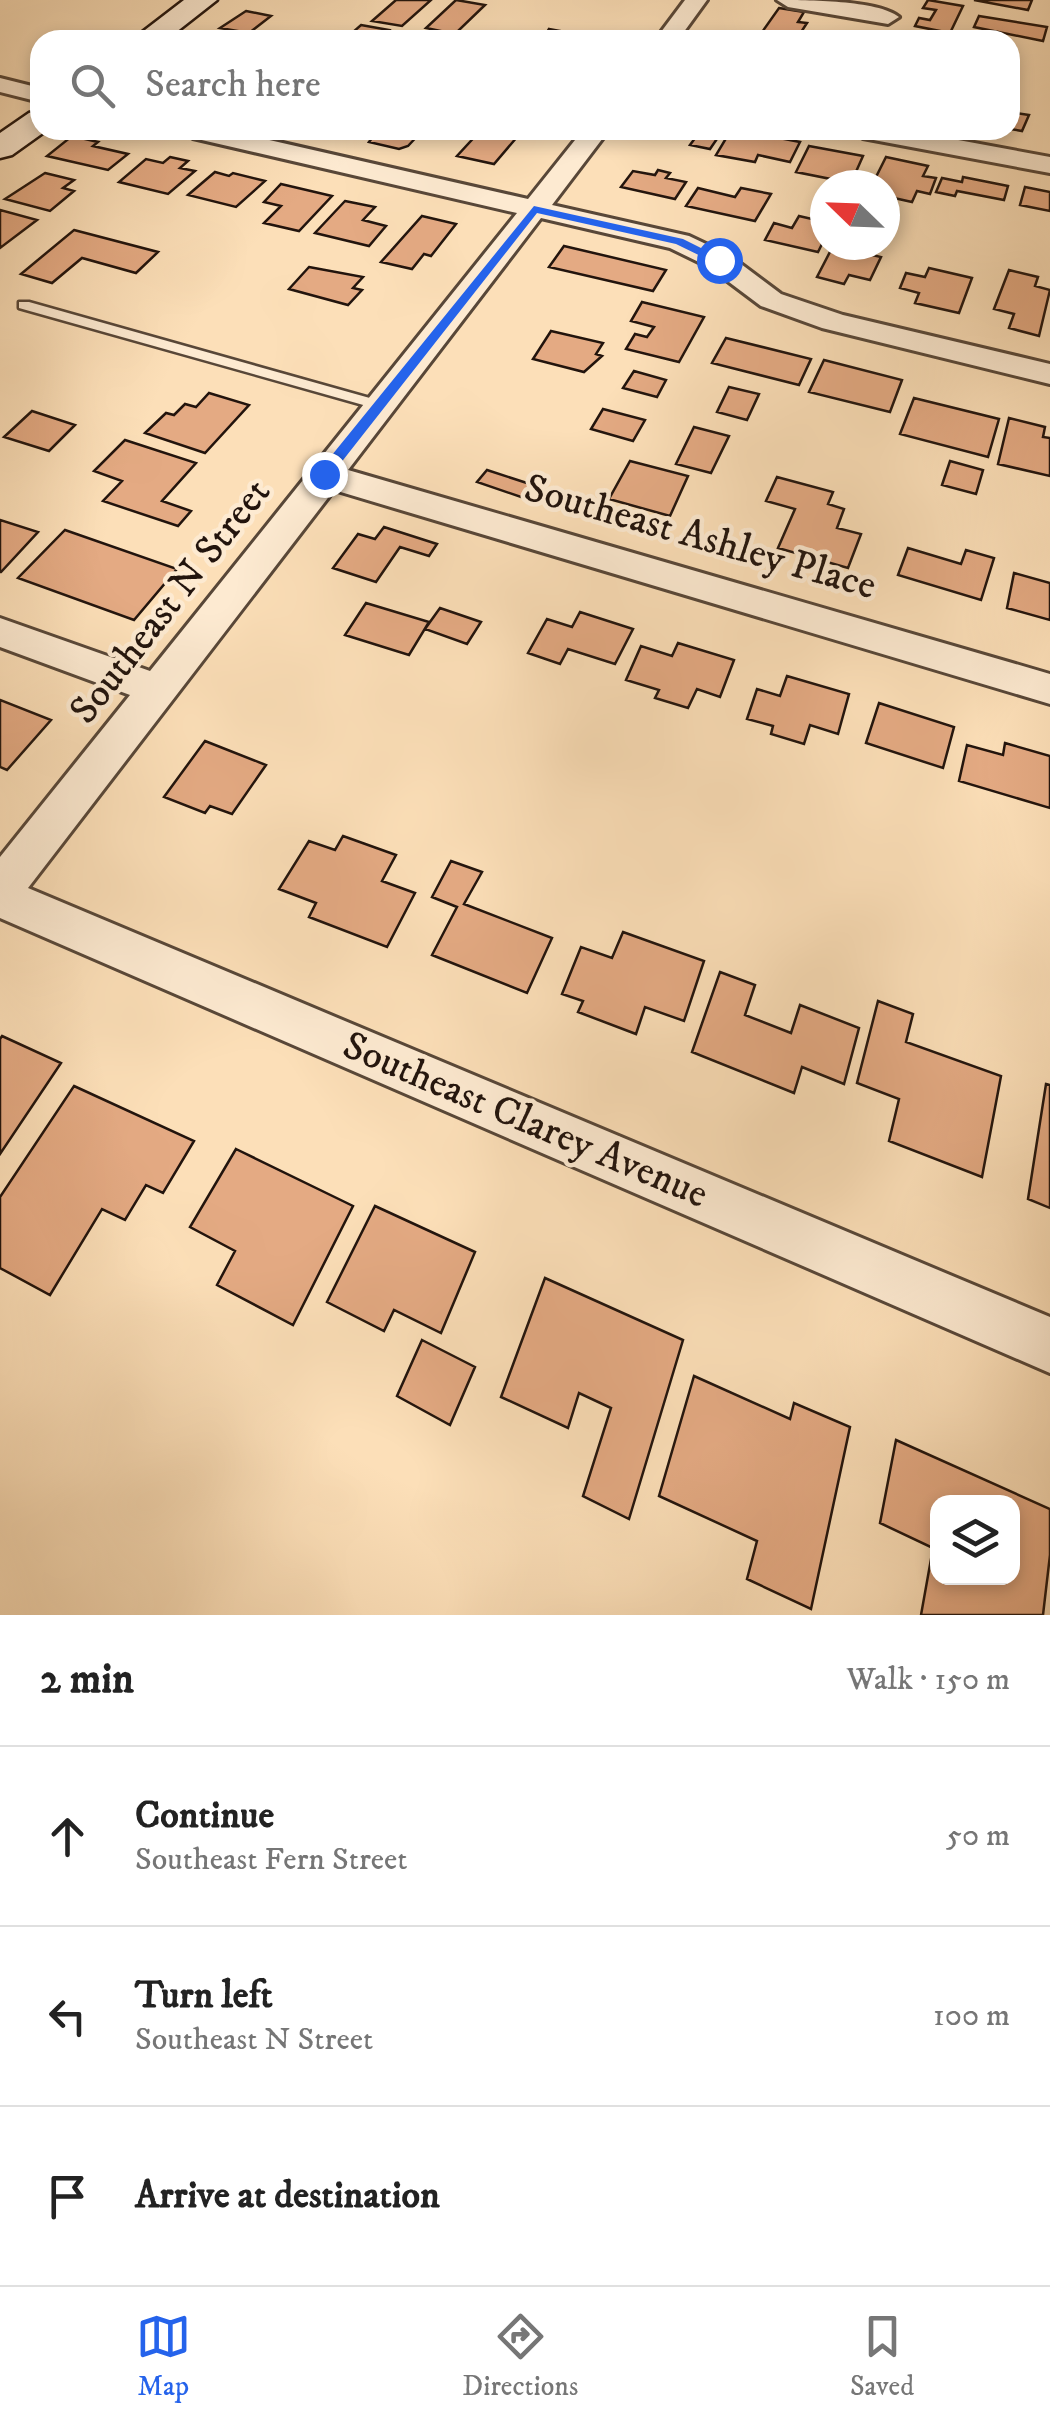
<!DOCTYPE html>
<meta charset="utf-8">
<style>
:root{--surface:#fff;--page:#f6f6f6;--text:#222;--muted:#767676;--line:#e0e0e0;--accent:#2563eb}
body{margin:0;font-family:"IM FELL DW Pica",serif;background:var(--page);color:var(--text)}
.controls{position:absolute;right:30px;bottom:30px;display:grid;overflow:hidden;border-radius:20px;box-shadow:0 5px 15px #0003}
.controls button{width:90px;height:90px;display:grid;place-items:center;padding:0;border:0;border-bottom:2px solid var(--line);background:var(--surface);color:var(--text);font:50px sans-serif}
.compass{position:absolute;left:810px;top:170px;width:90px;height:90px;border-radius:50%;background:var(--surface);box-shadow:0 5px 15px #0003;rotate:293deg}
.stop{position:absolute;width:30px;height:30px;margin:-22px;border:8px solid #2563eb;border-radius:50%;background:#fff}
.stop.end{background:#2563eb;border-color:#fff;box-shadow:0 2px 10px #0008}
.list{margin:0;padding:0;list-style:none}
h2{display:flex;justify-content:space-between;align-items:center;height:130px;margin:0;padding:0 40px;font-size:42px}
h2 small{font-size:32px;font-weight:400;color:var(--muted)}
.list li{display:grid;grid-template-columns:65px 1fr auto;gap:30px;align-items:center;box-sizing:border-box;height:180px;padding:0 40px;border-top:2px solid var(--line)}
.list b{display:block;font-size:38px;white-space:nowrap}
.list p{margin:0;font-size:32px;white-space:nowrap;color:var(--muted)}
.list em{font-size:32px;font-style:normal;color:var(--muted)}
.icon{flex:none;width:55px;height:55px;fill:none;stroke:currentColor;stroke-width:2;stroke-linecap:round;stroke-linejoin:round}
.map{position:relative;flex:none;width:1050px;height:1615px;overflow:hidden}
.search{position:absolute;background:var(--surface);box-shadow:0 5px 15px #0003;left:30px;right:30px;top:30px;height:110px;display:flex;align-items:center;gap:25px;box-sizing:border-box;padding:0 35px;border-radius:30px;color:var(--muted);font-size:38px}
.sheet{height:670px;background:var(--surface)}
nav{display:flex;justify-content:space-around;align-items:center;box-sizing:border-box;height:140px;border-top:2px solid var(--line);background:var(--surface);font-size:28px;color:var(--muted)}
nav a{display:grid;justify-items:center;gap:5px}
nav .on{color:var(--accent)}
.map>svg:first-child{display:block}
.building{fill:#e4aa83;stroke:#22140d;stroke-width:2.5;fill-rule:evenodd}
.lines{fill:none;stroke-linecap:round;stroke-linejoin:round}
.lane-casing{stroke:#584738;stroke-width:5}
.street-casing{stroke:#584738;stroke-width:6}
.secondary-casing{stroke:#22140d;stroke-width:5}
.lane{fill:#fdead1;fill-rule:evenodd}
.street{fill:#fdead1;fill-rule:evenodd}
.secondary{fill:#fdead1;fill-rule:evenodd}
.route{fill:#2563eb}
.labels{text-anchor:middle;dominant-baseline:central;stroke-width:9;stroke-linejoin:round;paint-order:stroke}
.street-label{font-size:40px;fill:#22140d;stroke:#fdead1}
</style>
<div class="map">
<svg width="1050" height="1615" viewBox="0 0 1050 1615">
<rect width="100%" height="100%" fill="#fcdfb8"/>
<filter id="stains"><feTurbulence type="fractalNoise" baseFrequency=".002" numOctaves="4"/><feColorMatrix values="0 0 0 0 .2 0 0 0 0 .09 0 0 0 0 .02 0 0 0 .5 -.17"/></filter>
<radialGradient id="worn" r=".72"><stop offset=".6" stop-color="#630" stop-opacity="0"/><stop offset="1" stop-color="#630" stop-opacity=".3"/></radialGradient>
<!-- building -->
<path class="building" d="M396 0H431L402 26 372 21Z
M456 0 485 5 455 34 426 28Z
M928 0 963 6 950 33 915 26 919 18 930 20 936 10 923 8Z
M974 0H1032L1028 10Z
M779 8 804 12 798 22 807 23 796 40 760 35Z
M246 11 271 16 249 33 220 28Z
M979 16 1047 27 1043 41 974 27Z
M361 25 389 30 378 40H344Z
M549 29 609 40H542Z
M1010 112 1029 115 1022 131 1010 129Z
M423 130 408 146 399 149 369 142 376 133 370 130Z
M481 130H523L494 164 457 156Z
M701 130 721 133 710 149 690 145Z
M731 130H737L800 142 790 162 758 155 755 162 716 155Z
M72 136 98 142 93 146 128 154 108 170 47 156Z
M809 146 863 156 851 183 796 172Z
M170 157 188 161 180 168 195 171 168 194 119 182 146 159 163 163Z
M886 157 928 166 923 176 936 178 930 194 917 191 912 202 885 196V185H872Z
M658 170 670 173 666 178 686 182 675 199 621 187 633 171 655 175Z
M215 172 229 176 233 173 265 181 236 207 188 195Z
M45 173 74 180 63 188 74 191 50 211 5 199Z
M963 177 1008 186 1004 200 957 191 955 196 936 192 942 178 962 182Z
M281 184 332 196 299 231 264 223 281 206 264 202Z
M1025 187 1050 192V211L1020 205Z
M698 188 735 197 741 188 771 194 755 221 686 206Z
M345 201 375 207 363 220 386 226 369 246 315 233Z
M0 210 37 220 0 248Z
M422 216 456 224 431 256 424 254 412 269 381 262Z
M799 216 825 222V238L818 252 765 240 774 223 792 228Z
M74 230 158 252 136 273 82 258 52 283 21 274Z
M564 246 666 270 653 291 549 267Z
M833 246 881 257 870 280 849 275 844 284 817 277Z
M309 267 363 277 353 288 362 290 348 305 289 289Z
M929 268 972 278 959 313 915 303 919 293 900 288 906 273 925 277Z
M1009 270 1038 277 1035 286 1050 290 1039 336 1009 328 1014 314 994 309Z
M642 302 704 317 679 362 626 349 635 334 647 337 654 327 631 321Z
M551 331 603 343 596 354 602 356 584 372 533 359Z
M726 338 811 359 799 385 712 363Z
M824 360 902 380 890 412 809 392Z
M634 371 666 380 657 397 623 388Z
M729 387 759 394 747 420 717 412Z
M209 393 249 405 205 453 145 433 166 413 174 415 185 404 196 407Z
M914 398 999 419 988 457 900 434Z
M603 409 645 420 633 441 591 429Z
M32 411 75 425 49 451 4 437Z
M1009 418 1045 427 1043 437 1050 438V476L998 464Z
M694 427 729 436 711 473 676 464Z
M125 440 196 463 162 501 191 511 178 526 103 501 122 481 94 471Z
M630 461 688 476 670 516 609 499Z
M950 461 983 470 976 494 942 485Z
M487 470 533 485 524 498 477 482Z
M777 477 833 492 828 504 844 509 837 528 861 534 848 568 778 548 795 509 766 501Z
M0 520 38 532 1 572H0Z
M384 527 437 544 429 556 400 547 376 582 333 568 358 534 375 539Z
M65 530 177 569 134 620 18 578Z
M908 548 961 564 966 550 994 558 981 600 898 575Z
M1014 573 1050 583V620L1007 608Z
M366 603 429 622 409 655 345 635Z
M440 608 481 622 467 644 425 629Z
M580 612 633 629 615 664 568 649 560 664 528 653 547 619 572 627Z
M678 643 734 660 720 697 697 689 688 708 655 698 659 690 626 680 641 646 672 656Z
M787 676 849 694 838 734 810 725 804 744 771 734 773 726 747 719 757 689 780 696Z
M0 700 51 720 7 770 0 767Z
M879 703 954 727 943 768 866 743Z
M205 741 266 765 232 814 210 806 205 813 164 797Z
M1005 743 1050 756V808L959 781 967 745 1003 755Z
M343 836 396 855 382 881 415 893 387 947 309 917 316 903 279 889 309 841 335 850Z
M451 861 482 872 464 904 552 938 527 993 432 955 457 907 432 897Z
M623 932 704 961 684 1021 645 1007 636 1034 578 1012 583 1001 562 994 581 947 612 958Z
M720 972 755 985 745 1015 791 1033 800 1005 859 1028 844 1084 802 1067 794 1093 692 1052Z
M878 1001 913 1014 906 1042 1001 1076 982 1177 889 1141 899 1099 857 1083Z
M2 1036 61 1063 0 1154V1039Z
M1046 1084 1050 1085V1208L1028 1199Z
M74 1086 194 1141 163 1193 146 1185 125 1220 102 1209 50 1295 0 1268V1197Z
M236 1149 353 1206 293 1325 217 1285 235 1251 190 1227Z
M375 1206 475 1252 441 1333 394 1310 384 1331 327 1302Z
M545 1278 683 1340 629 1519 583 1496 611 1408 579 1393 568 1428 501 1397Z
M422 1340 475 1367 450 1425 397 1396Z
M694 1376 790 1419 794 1403 850 1427 811 1609 747 1579 757 1541 659 1496Z
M896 1440 1050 1509V1555L1043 1615H921L933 1548 880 1523ZM938 1502H1012V1578H938Z"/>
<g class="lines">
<!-- lane casing -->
<g class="lane-casing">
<path id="lane" d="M19 302H29L384 402 387 405 384 408H374L19 308Z"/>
</g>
<!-- street casing -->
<g class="street-casing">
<path id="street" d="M685 0H707L678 40H655Z
M777 0C806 0 878 0 899 17L888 24 788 7Z
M0 78 40 88V102L0 92Z
M180 130H226L528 199 583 130H609L552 205 689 236 729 255 781 294 843 315 1050 364V384L822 328 761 306 709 267 670 248 541 218 348 470 1050 674V704L334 490 28 888 1050 1317V1373L0 918V857L130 695 0 647V618L150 671 517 213 193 138Z
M850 130H904L1050 157V173L863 138Z"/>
</g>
<!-- secondary casing -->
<g class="secondary-casing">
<path id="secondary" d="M184 0H217L166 40H132Z
M40 110V130H47L12 155 0 158V133L29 113Z"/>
</g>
<!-- lane -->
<use href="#lane" class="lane"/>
<!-- street -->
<use href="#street" class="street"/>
<!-- secondary -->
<use href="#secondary" class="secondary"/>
</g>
<!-- route -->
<path class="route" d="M534 206 683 239 725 260 715 263 676 244 537 213 329 478H319V471Z"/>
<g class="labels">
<!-- street labels -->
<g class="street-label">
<text transform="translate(700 538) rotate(16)">Southeast Ashley Place</text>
<text transform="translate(171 602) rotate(-52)">Southeast N Street</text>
<text transform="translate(525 1121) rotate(23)">Southeast Clarey Avenue</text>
</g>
</g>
<rect width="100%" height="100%" filter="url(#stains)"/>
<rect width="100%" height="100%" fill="url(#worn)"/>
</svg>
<div class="controls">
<button><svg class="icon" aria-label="layers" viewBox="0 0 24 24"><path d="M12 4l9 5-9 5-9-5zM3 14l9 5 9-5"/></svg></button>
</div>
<svg class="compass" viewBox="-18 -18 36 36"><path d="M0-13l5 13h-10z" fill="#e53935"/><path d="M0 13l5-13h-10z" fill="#767676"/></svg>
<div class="stop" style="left:719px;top:260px"></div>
<div class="stop end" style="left:324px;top:474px"></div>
<div class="search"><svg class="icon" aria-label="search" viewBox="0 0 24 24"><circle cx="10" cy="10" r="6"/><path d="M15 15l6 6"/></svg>Search here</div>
</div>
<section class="sheet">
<h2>2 min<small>Walk · 150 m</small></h2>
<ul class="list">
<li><svg class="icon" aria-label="ahead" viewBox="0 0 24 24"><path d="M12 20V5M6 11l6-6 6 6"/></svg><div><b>Continue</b><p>Southeast Fern Street</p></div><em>50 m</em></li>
<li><svg class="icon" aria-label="left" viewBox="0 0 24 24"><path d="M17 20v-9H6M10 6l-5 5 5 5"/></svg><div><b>Turn left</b><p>Southeast N Street</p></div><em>100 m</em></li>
<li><svg class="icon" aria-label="arrive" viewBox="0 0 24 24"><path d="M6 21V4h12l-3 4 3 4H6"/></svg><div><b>Arrive at destination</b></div></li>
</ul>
</section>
<nav>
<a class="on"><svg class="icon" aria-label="map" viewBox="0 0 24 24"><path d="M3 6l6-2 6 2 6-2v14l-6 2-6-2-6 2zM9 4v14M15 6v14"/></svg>Map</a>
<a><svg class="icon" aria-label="directions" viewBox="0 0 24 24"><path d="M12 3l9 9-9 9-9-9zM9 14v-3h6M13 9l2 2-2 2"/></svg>Directions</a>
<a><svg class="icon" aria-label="saved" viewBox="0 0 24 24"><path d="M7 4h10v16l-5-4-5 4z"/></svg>Saved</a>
</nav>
